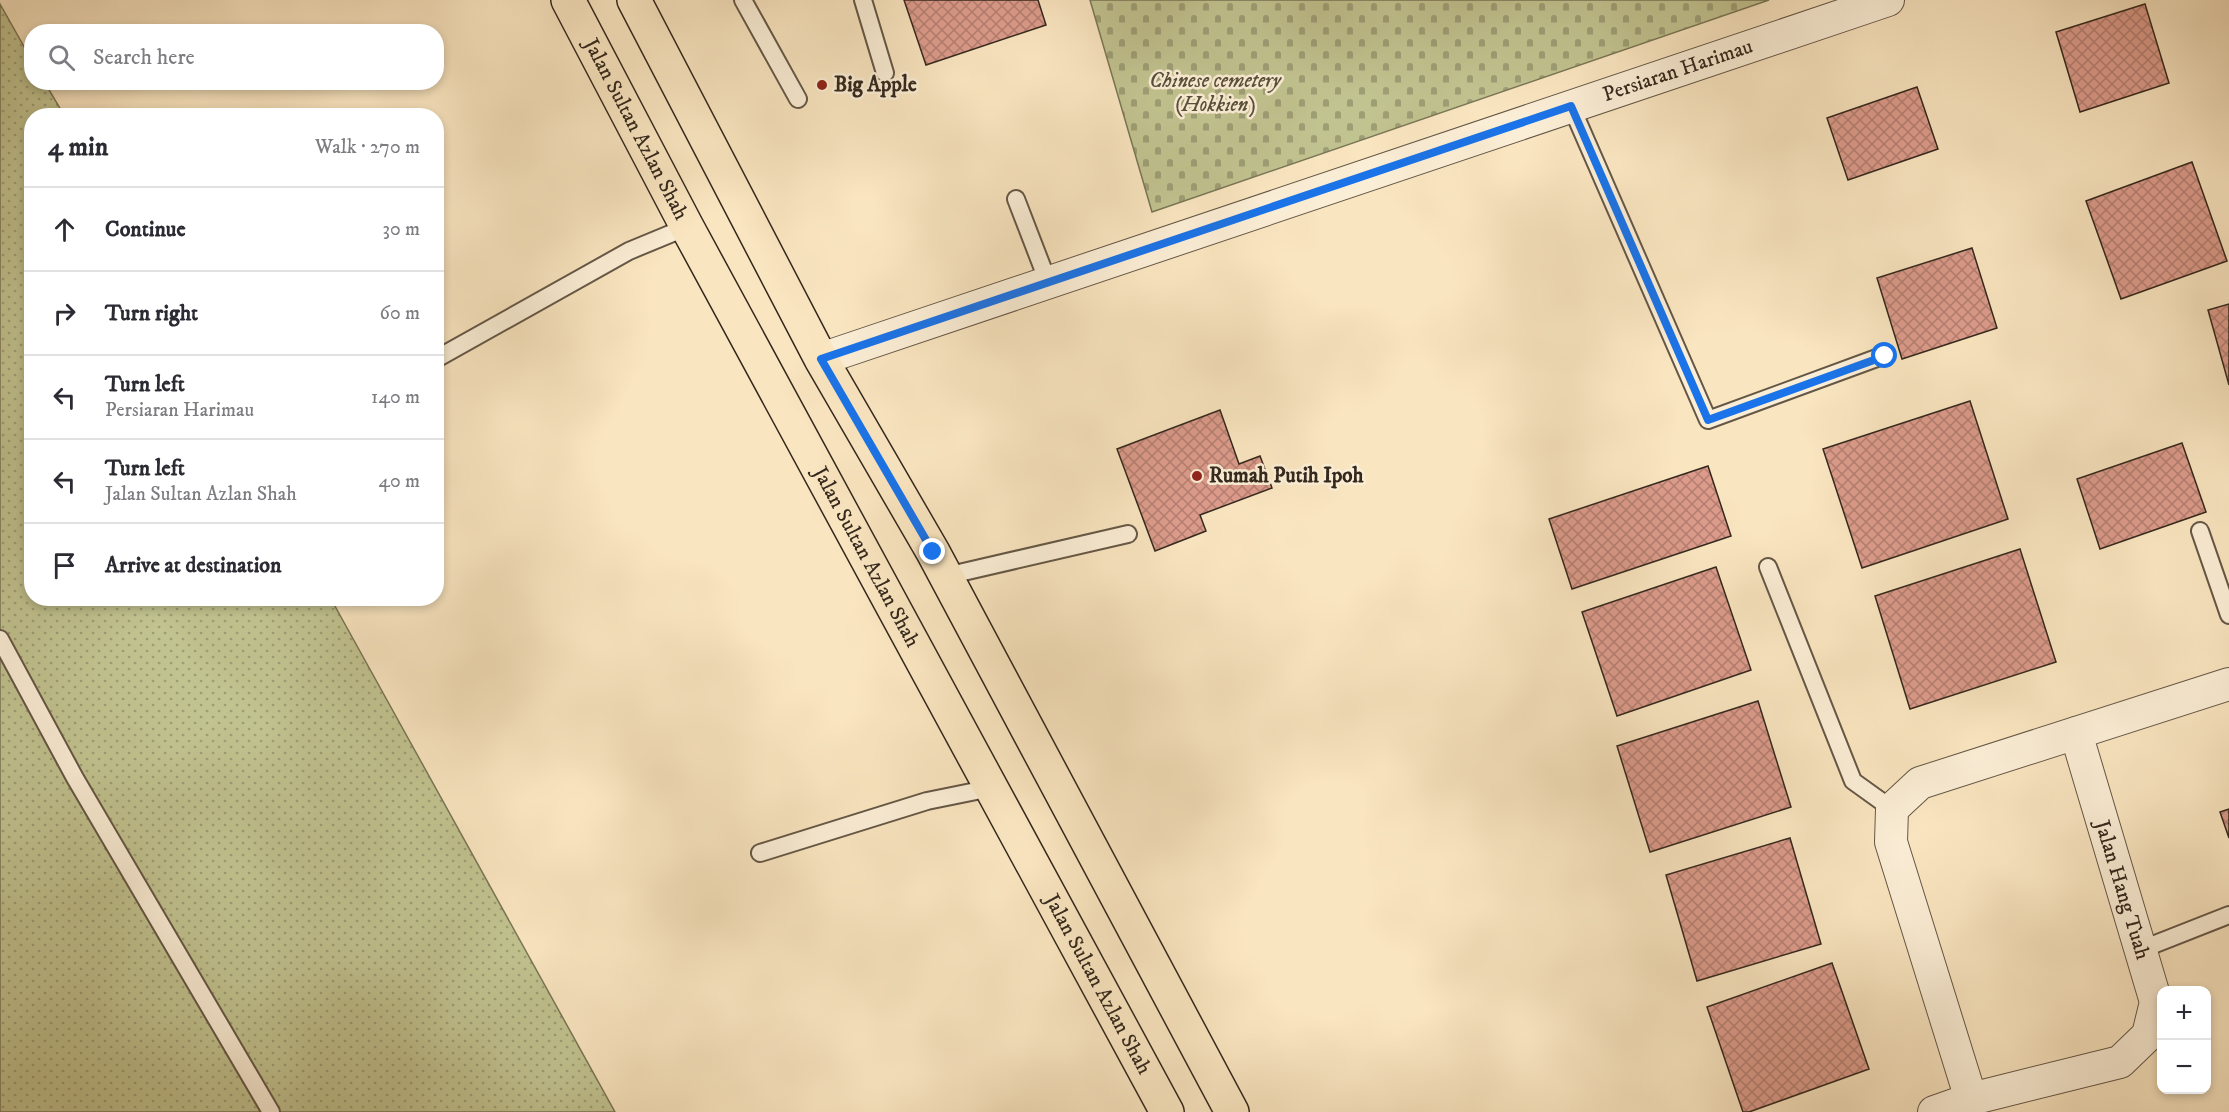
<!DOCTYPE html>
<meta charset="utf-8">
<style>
:root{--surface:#fff;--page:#f7f7f7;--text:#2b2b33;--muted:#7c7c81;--line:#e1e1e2}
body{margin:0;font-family:"IM FELL DW Pica",serif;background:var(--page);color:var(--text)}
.controls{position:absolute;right:18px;bottom:18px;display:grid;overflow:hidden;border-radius:12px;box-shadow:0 3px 9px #0003}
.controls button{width:54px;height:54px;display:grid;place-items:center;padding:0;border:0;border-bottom:2px solid var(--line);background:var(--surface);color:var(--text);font:30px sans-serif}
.stop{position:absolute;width:18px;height:18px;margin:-14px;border:4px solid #1a73e8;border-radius:50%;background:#fff}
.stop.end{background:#1a73e8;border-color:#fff;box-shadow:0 2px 6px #0008}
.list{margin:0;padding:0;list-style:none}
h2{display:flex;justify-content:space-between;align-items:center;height:78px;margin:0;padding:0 24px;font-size:26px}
h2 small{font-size:20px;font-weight:400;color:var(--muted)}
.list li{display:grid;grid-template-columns:39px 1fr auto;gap:18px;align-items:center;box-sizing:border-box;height:84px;padding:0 24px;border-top:2px solid var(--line)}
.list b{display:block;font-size:22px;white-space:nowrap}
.list p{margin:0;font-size:20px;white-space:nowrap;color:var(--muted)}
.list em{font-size:20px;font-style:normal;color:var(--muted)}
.icon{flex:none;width:33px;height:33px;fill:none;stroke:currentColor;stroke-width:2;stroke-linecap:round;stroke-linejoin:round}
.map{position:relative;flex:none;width:2229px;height:1112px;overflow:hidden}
.search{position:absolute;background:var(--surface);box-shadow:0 3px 9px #0003;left:24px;top:24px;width:420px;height:66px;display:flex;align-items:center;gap:15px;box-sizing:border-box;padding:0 21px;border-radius:24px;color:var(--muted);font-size:22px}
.panel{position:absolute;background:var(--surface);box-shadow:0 3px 9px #0003;left:24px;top:108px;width:420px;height:498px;border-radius:24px}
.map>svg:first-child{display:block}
.grass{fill:url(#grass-dots);stroke:#7a7656;stroke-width:1.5}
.cemetery{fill:url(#cemetery-stones);stroke:#7a7656;stroke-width:1.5}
.building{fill:url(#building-cross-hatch);stroke:#34281d;stroke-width:1.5}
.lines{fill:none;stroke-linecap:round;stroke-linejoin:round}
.service-casing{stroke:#655746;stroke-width:20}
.minor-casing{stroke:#655746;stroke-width:34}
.primary-casing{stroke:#34281d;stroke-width:36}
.service{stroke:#fbeed6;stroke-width:16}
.minor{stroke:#fbeed6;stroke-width:32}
.primary{stroke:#f9e5c0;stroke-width:33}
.route{stroke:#1a73e8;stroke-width:8}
.poi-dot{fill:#8f2418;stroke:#fbeed6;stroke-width:2}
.labels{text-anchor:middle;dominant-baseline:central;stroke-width:5;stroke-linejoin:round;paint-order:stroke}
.street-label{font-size:21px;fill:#34281d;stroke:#fbeed6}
.park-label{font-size:21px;font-style:italic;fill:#574f3a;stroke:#fbeed6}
.poi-label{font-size:21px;font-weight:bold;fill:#34281d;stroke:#fbeed6;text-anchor:start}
</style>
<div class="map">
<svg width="2229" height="1112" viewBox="0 0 2229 1112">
<defs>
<pattern id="grass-dots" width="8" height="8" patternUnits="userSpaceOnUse" patternTransform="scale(1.5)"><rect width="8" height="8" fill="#c1c390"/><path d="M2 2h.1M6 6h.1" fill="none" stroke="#9e9e75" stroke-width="1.8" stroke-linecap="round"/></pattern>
<pattern id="cemetery-stones" width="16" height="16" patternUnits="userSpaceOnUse" patternTransform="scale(1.5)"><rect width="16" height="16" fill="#c1c390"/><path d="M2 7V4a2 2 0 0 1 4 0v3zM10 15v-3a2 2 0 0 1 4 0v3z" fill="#9e9e75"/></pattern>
<pattern id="building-cross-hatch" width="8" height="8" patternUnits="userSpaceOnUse" patternTransform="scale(1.5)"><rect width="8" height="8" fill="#dc9b8b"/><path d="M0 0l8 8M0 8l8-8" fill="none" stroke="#b37e71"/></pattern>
</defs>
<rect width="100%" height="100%" fill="#f9e5c0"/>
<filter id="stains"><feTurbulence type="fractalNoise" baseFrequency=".00333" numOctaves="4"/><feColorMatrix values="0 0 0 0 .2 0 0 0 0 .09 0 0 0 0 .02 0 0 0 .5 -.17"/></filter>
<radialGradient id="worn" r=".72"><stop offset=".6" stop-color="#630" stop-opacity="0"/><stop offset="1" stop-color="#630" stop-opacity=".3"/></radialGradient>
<!-- grass -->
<path class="grass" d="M0 4 31 59 32 82 45 83 64 115 32 116V598L331 599 615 1112H0Z"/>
<!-- cemetery -->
<path class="cemetery" d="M1090 0H1769L1152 212Z"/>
<!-- building -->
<path class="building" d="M904 0H1038L1046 25 926 65Z
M2145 4 2169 83 2080 112 2056 32Z
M1917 87 1938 149 1848 180 1827 118Z
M2192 162 2227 261 2121 299 2086 201Z
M1972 248 1997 328 1902 359 1877 278Z
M2229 304V385L2208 310Z
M1970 401 2008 519 1862 568 1823 449Z
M1220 410 1239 464 1260 456 1272 488 1200 515 1206 531 1155 551 1117 449Z
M2182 443 2206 512 2100 549 2077 479Z
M1708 466 1731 536 1572 589 1549 519Z
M2020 549 2056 662 1910 709 1875 596Z
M1716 567 1751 670 1617 716 1582 612Z
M1758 701 1791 807 1650 852 1617 746Z
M2229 809V838L2220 812Z
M1790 838 1821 944 1697 981 1666 875Z
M1832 963 1869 1069 1749 1112H1743L1707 1007Z"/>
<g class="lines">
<!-- service casing -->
<g class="service-casing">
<path id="service" d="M743 0 798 99
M863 0 885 73
M1571 106 1708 420 1885 355
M1016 199 1048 282
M436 359 629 251 687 227
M2200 531 2229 615
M1768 567 1853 781 1892 809
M946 576 1128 534
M0 639 75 778 271 1112
M760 853 927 801 991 788
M2140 950 2229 915"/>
</g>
<!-- minor casing -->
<g class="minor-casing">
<g id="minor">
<path id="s1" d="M821 359 1888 0"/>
<path d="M1971 1099 1891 842 1892 809 1920 783 2229 684"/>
<path d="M1934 1112 1971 1099 2120 1062 2148 1035 2156 1002 2076 733"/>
</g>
</g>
<!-- primary casing -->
<g class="primary-casing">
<g id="primary">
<path id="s2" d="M568 0 687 227 1167 1112"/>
<path d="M634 0 821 359 933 552 1232 1112"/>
</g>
</g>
<!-- service -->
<use href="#service" class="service"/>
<!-- minor -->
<use href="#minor" class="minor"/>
<!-- primary -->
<use href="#primary" class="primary"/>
</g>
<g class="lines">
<!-- route -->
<path class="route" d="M933 552 821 359 1571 106 1708 420 1885 356"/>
</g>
<!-- markers -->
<g class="poi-dot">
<circle cx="822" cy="85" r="6"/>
<circle cx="1197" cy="476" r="6"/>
</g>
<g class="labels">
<!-- street labels -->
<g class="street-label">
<text stroke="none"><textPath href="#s1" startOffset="904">Persiaran Harimau</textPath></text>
<text stroke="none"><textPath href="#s2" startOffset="146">Jalan Sultan Azlan Shah</textPath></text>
<text stroke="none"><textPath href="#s2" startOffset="632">Jalan Sultan Azlan Shah</textPath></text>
<text transform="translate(2122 890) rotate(73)">Jalan Hang Tuah</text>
<text stroke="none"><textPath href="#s2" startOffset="1118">Jalan Sultan Azlan Shah</textPath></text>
</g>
<!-- park labels -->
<g class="park-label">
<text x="1215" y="81">Chinese cemetery<tspan x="1215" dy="24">(Hokkien)</tspan></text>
</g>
<!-- poi labels -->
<g class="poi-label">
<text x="834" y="85">Big Apple</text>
<text x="1209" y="476">Rumah Putih Ipoh</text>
</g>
</g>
<rect width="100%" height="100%" filter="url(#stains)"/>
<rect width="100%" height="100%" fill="url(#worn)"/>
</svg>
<div class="controls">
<button>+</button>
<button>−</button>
</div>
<div class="stop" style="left:1885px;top:356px"></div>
<div class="stop end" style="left:933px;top:552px"></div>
<div class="search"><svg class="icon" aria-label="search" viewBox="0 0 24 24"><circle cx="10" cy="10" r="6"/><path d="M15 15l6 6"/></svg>Search here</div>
<section class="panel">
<h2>4 min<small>Walk · 270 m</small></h2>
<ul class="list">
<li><svg class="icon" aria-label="ahead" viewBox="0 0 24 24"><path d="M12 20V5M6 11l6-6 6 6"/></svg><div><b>Continue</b></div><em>30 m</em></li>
<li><svg class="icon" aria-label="right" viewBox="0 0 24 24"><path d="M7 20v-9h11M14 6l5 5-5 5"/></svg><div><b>Turn right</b></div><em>60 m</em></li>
<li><svg class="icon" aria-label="left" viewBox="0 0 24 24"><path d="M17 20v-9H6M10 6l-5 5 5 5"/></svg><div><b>Turn left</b><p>Persiaran Harimau</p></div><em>140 m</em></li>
<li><svg class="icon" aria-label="left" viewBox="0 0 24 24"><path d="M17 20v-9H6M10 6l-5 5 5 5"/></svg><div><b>Turn left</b><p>Jalan Sultan Azlan Shah</p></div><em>40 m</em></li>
<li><svg class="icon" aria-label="arrive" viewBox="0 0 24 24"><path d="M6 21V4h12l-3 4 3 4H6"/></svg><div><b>Arrive at destination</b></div></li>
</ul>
</section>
</div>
